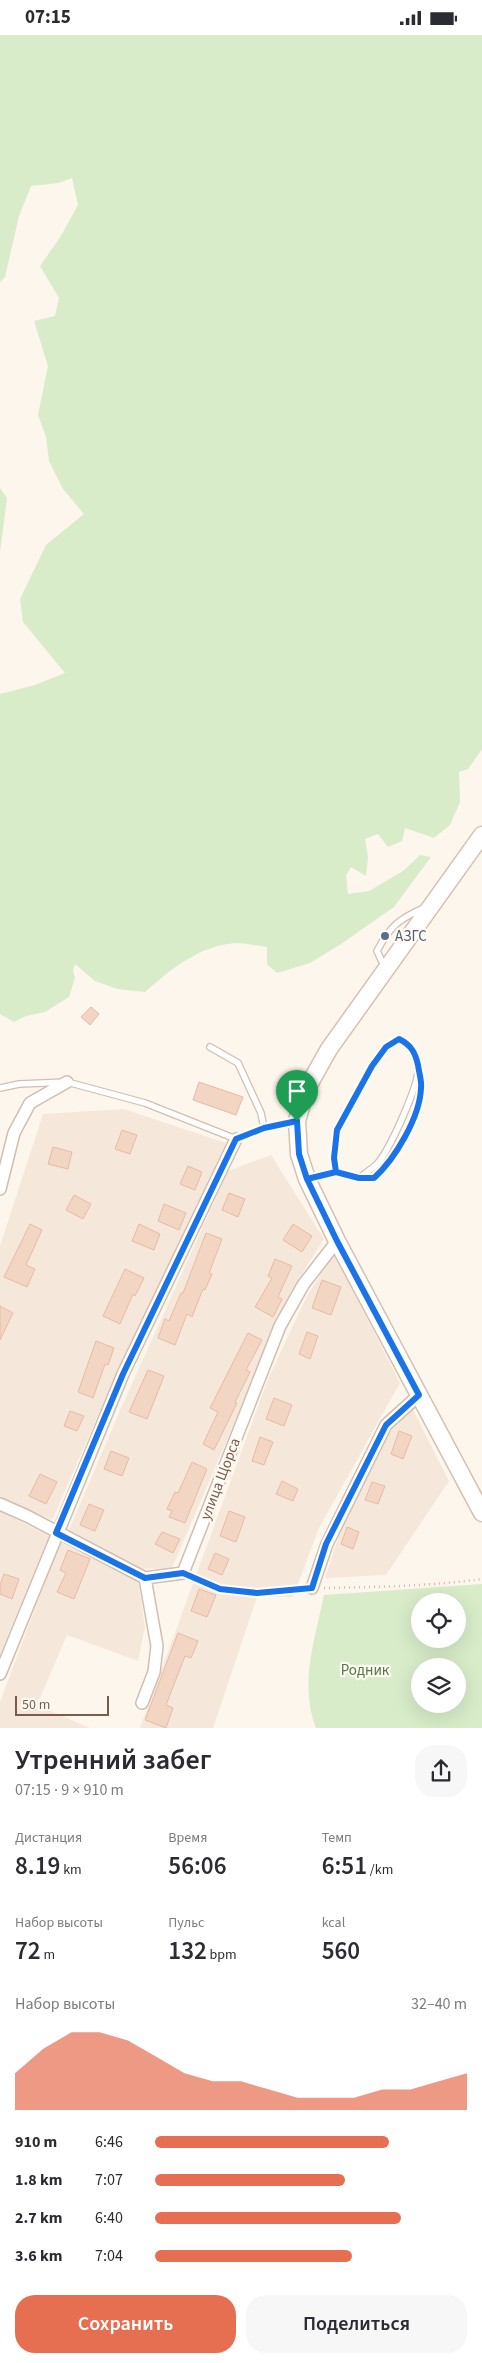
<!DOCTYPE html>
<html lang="ru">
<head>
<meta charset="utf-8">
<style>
  :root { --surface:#fff; --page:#f7f7f7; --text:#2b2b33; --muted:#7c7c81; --accent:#e76f51 }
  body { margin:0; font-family:"Source Sans 3",sans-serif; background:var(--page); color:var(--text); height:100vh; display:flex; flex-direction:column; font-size:19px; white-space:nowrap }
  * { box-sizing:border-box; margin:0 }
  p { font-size:16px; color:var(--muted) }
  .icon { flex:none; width:28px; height:28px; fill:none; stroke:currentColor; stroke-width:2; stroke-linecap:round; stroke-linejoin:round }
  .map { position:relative; height:1693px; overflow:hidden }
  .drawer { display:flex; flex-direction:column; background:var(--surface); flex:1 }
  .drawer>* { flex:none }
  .controls { position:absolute; left:411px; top:1558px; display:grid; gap:10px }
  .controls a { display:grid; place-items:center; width:55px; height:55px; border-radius:50%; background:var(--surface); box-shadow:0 5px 20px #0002; font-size:25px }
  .scale { position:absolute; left:15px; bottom:12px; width:94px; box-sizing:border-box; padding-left:5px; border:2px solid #7a5c4d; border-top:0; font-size:14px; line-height:18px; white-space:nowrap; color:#7a5c4d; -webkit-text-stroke:4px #fffaf3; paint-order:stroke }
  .pin { position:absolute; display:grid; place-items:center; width:42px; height:42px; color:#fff; margin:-51px -21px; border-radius:50% 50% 50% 0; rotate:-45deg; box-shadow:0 0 5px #0007 }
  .pin .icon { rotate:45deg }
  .round { display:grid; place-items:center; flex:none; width:52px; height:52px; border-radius:20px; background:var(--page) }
  .summary { display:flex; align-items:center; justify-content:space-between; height:85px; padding:0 15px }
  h1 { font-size:28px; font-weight:600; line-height:38px }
  .stats { display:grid; grid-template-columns:repeat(3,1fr); gap:8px; height:85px; padding:5px 15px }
  .stats div { display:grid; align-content:center }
  .stats b { font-size:25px; font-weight:600 }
  .stats small { font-size:14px; font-weight:400 }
  .stats p { font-size:14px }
  .chart { height:140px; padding:10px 15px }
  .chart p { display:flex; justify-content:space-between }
  .chart svg { width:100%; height:90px; margin-top:5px; fill:var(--accent); opacity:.7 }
  .cta { display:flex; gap:10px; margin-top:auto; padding:10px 15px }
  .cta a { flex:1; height:58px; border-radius:20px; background:var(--accent); color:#fff; font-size:20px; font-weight:600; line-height:58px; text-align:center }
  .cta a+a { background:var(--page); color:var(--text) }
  ul { padding:0 15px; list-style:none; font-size:16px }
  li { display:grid; grid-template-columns:80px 60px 1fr; align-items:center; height:38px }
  li i { height:12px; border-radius:6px; background:var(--accent) }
  .status { display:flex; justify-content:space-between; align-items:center; height:35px; padding:0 25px; background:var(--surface); direction:ltr }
  .status svg { height:14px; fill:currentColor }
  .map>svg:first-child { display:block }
</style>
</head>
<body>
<div class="status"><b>07:15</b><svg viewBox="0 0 49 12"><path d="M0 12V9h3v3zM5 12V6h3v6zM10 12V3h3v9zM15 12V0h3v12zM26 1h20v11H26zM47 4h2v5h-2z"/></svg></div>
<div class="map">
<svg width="482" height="1693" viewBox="0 0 482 1693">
  <rect width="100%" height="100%" fill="#fdf6ec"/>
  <!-- residential -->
  <g fill="#f5e8da">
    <polygon points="124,1074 226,1108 119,1333 52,1485 0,1462 0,1211 43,1079"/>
    <polygon points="271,1120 324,1204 291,1256 172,1533 140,1534 69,1495 121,1373 228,1136"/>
    <polygon points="334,1218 400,1348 319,1493 293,1562 257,1562 213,1693 140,1693 268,1344 307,1261"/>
    <polygon points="413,1375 449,1446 386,1540 325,1543 346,1479 389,1398"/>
    <polygon points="0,1476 49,1501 0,1619"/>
    <polygon points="60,1507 138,1546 145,1592 138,1626 67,1600 37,1670 90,1693 0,1693 0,1667"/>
  </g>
  <!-- green -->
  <g fill="#d8ecc9" fill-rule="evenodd">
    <path d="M0 0H482V714L468 734 459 737 460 767 450 790 434 803 405 793 402 806 388 812 378 799 365 804 368 822 366 841 351 832 346 840 348 859 369 856 403 836 420 820 431 822 394 872 341 909 310 928 277 938 267 929V912C257 911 246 908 236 908 200 910 170 935 145 957L117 954 95 946 75 929 73 935 75 943 69 962 45 977 26 981 14 987 0 979V659L35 650 65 638 23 587 20 564 46 510 84 479 63 454 49 426 46 402 38 380 48 331 34 286 55 281 59 263 40 231 61 201 78 170 72 143 58 148 31 151 19 181 5 242 0 247Z"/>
    <polygon points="0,453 7,463 0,517"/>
    <path d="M482 1549V1693H316C299 1649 315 1604 324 1560ZM458 1566V1604H420V1566ZM458 1631V1669H420V1631Z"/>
  </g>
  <!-- building -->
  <g fill="#f3d5c3" stroke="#e6bba3">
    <polygon points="91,972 99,979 90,990 81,982"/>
    <polygon points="199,1047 243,1062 236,1080 193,1065"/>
    <polygon points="122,1095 137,1100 130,1119 115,1114"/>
    <polygon points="53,1112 72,1117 68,1134 48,1129"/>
    <polygon points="188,1131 202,1137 195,1155 180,1149"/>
    <polygon points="229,1158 245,1164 238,1182 222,1175"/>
    <polygon points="74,1160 91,1169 83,1184 66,1175"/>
    <polygon points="164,1169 186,1178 179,1195 158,1186"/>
    <polygon points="30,1189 42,1195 26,1230 35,1234 27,1252 4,1242"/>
    <polygon points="139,1189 160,1199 154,1215 132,1206"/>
    <polygon points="293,1189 312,1201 302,1217 283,1205"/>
    <polygon points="206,1198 222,1204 209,1238 212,1239 205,1255 203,1254 192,1282 187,1279 175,1310 158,1303 165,1284 169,1286 181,1258 183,1258"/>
    <polygon points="275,1224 292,1231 278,1262 282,1264 273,1282 255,1272 272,1243 268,1241"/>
    <polygon points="125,1234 144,1243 135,1261 133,1259 120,1289 103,1281"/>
    <polygon points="322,1245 341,1252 331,1280 312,1273"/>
    <polygon points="0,1271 13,1278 0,1305"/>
    <polygon points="307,1297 318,1301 310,1324 299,1319"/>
    <polygon points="248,1298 262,1305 246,1335 250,1337 235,1367 237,1368 214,1415 203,1409 218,1377 210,1373"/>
    <polygon points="96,1306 114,1313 108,1330 105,1329 93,1363 78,1357"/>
    <polygon points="148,1335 164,1341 147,1384 129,1377"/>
    <polygon points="274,1363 292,1370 284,1391 266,1384"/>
    <polygon points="70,1376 84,1381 77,1396 64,1391"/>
    <polygon points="399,1396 412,1401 403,1424 391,1419"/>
    <polygon points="260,1402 273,1407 264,1430 252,1426"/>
    <polygon points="111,1416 129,1423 122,1441 104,1434"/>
    <polygon points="192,1427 207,1434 185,1488 169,1482 172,1476 167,1474 175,1457 178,1458"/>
    <polygon points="40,1439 57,1447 46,1469 29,1461"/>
    <polygon points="282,1446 298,1454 293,1466 276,1459"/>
    <polygon points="372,1447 385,1451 378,1469 365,1465"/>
    <polygon points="89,1469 104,1475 95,1496 80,1490"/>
    <polygon points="229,1476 245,1482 236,1507 220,1501"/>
    <polygon points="347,1492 359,1497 353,1514 341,1509"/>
    <polygon points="162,1497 180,1504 173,1518 155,1509"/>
    <polygon points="68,1515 90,1524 74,1564 57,1557 66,1538 60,1535"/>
    <polygon points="215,1518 229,1524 222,1540 208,1534"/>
    <polygon points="4,1539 19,1544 12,1564 0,1559 0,1550"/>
    <polygon points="199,1554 216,1560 207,1582 191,1576"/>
    <polygon points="178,1598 198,1606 191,1623 185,1621 166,1670 173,1673 166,1693 145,1685"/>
  </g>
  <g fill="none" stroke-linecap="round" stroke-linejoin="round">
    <defs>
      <g id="service">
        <path d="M385 933 377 916C390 891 399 884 424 873"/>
        <polyline points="210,1012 238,1028 261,1078 264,1093"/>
        <polyline points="0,1053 19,1049 67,1047 145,1068 236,1104 264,1093 295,1086"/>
        <path d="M336 1137 334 1123 337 1095 372 1031 386 1012 399 1004C411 1009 421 1024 418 1038 415 1057 390 1115 377 1129 372 1134 365 1138 359 1143"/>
        <path d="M309 1144 336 1137 359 1143H374C400 1120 425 1074 419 1038"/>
      </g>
      <g id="minor">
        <polyline points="0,1154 14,1098 30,1068 67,1047"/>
        <polyline points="0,1469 27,1481 145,1543"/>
        <polyline points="312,1553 327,1509 386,1390 419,1360"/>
        <polyline points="0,1639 123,1339 236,1104"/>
        <polyline points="142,1668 154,1637 157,1611 145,1543 183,1538 280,1291 303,1250 337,1206"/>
      </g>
      <polyline id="secondary" points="482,800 329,1014 306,1055 297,1086 299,1119 307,1144 337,1206 482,1478"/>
    </defs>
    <!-- service casing -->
    <use href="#service" stroke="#d1beb0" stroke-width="8"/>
    <!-- minor casing -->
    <use href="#minor" stroke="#d1beb0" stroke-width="14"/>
    <!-- secondary casing -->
    <use href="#secondary" stroke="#d6c0b0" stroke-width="19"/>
    <!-- path -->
    <g stroke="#d9b8a5" stroke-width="2.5" stroke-dasharray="1 4" stroke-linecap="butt">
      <path d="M191 1543C227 1560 263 1557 301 1554"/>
      <path d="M324 1553C377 1552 430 1551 482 1544"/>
    </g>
    <!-- service -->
    <use href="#service" stroke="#fff" stroke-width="5.5"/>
    <!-- minor -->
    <use href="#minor" stroke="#fff" stroke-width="11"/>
    <!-- secondary -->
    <use href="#secondary" stroke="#fff" stroke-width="16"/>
  </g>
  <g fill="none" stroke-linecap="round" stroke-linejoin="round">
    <defs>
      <path id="route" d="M297 1086 264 1093 236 1104 123 1339 56 1498 145 1543 183 1538 220 1554 257 1558 312 1553 326 1509 386 1390 419 1360 337 1206 307 1144 336 1137 359 1143H374C395 1124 420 1082 421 1053 422 1046 419 1038 418 1030 415 1017 411 1010 399 1004L386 1012 372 1031 337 1095 334 1123 336 1137 307 1144 299 1119 297 1086"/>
    </defs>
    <!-- route casing -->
    <use href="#route" stroke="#fff" stroke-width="10"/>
    <!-- route -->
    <use href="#route" stroke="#1a73e8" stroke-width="6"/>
  </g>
  <!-- markers -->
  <circle fill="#5c6f8a" stroke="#fffaf3" stroke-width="2" cx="385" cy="901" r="5"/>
  <g text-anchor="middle" stroke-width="4.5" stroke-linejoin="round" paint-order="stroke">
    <!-- service labels -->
    <g font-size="15" fill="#4e5e75" stroke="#fffaf3" text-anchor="start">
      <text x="395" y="906">АЗГС</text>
    </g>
    <!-- street labels -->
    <g font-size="15" fill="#7a5c4d" stroke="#fffaf3">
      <text transform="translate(220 1444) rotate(-69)" y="5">улица Щорса</text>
    </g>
    <!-- park labels -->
    <g font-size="15" fill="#537a41" stroke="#fffaf3">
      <text x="365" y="1640">Родник</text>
    </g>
  </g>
</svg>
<div class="controls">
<a><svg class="icon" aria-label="locate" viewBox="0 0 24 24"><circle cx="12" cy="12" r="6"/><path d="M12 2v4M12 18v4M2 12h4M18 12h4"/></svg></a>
<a><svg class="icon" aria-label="layers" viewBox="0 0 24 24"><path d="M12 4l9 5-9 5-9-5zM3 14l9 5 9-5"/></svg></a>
</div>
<div class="scale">50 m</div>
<div class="pin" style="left:297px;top:1086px;background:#1e9e55"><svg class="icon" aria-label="arrive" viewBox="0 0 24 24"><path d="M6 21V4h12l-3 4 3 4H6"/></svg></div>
</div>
<section class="drawer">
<div class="summary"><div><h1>Утренний забег</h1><p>07:15 · 9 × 910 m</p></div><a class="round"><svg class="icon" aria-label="share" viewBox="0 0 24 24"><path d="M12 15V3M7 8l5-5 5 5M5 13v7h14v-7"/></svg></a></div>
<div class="stats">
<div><p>Дистанция</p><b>8.19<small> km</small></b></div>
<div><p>Время</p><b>56:06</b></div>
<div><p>Темп</p><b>6:51<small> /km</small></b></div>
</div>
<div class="stats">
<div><p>Набор высоты</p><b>72<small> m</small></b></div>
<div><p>Пульс</p><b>132<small> bpm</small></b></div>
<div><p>kcal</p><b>560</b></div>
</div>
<div class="chart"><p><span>Набор высоты</span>32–40 m</p>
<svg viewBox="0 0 160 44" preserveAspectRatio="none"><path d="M0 44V26L10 14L20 6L30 6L40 10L50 18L60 26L70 30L80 30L90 34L100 38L110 38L120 38L130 34L140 34L150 30L160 26V44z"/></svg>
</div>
<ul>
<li><b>910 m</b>6:46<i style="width:75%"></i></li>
<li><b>1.8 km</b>7:07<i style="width:61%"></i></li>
<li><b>2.7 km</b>6:40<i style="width:79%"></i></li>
<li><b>3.6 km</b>7:04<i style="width:63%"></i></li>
</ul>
<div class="cta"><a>Сохранить</a><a>Поделиться</a></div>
</section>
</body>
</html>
